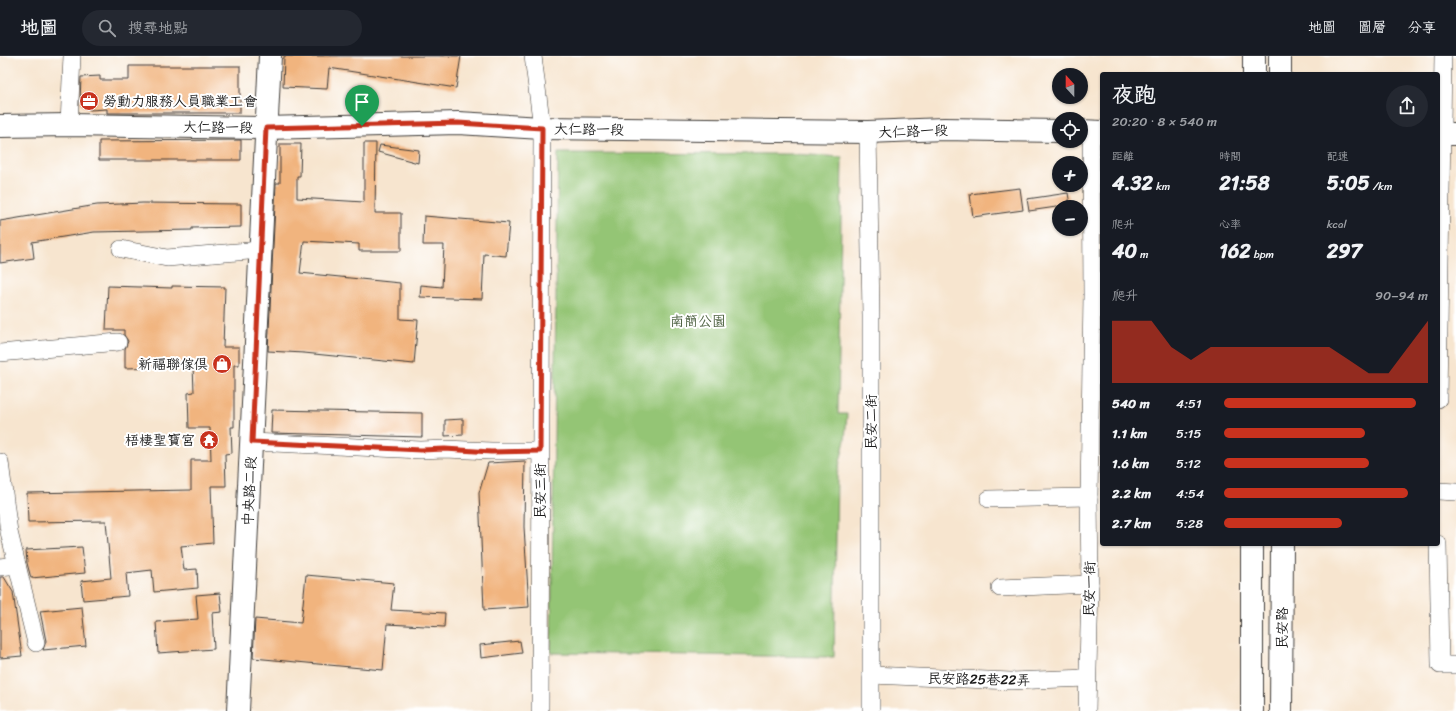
<!DOCTYPE html>
<html lang="zh-TW">
<head>
<meta charset="utf-8">
<style>
  :root { --surface:#171b24; --page:#242831; --text:#f1f3f6; --muted:#9ea1a6; --line:#363941; --accent:#c8321e }
  body { margin:0; font-family:Sriracha,"LXGW WenKai TC",sans-serif; background:var(--page); color:var(--text); height:100vh; display:flex; flex-direction:column; font-size:15px; white-space:nowrap }
  * { box-sizing:border-box; margin:0 }
  p { font-size:13px; color:var(--muted) }
  .icon { flex:none; width:22px; height:22px; fill:none; stroke:currentColor; stroke-width:2; stroke-linecap:round; stroke-linejoin:round }
  .map { position:relative; flex:1; overflow:hidden }
  .drawer { position:absolute; left:1100px; top:16px; width:340px; height:474px; display:flex; flex-direction:column; background:var(--surface); border-radius:4px; box-shadow:0 1px 3px #0004 }
  .drawer>* { flex:none }
  .needle { width:26px; rotate:339deg }
  .tools { position:absolute; left:1052px; top:12px; display:grid; gap:8px }
  .tools a { display:grid; place-items:center; width:36px; height:36px; border-radius:50%; background:var(--surface); box-shadow:0 1px 3px #0004; font-size:20px }
  .pin { position:absolute; display:grid; place-items:center; width:34px; height:34px; color:#fff; margin:-41px -17px; border-radius:50% 50% 50% 0; rotate:-45deg; box-shadow:0 0 4px #0007 }
  .pin .icon { rotate:45deg }
  .round { display:grid; place-items:center; flex:none; width:42px; height:42px; border-radius:21px; background:var(--page) }
  .summary { display:flex; align-items:center; justify-content:space-between; height:68px; padding:0 12px }
  h1 { font-size:22px; font-weight:700; line-height:30px }
  .metrics { display:grid; grid-template-columns:repeat(3,1fr); gap:6px; height:68px; padding:4px 12px }
  .metrics div { display:grid; align-content:center }
  .metrics b { font-size:20px; font-weight:700 }
  .metrics small { font-size:11px; font-weight:400 }
  .metrics p { font-size:11px }
  .chart { height:112px; padding:8px 12px }
  .chart p { display:flex; justify-content:space-between }
  .chart svg { width:100%; height:72px; margin-top:4px; fill:var(--accent); opacity:.7 }
  ul { padding:0 12px; list-style:none; font-size:13px }
  li { display:grid; grid-template-columns:64px 48px 1fr; align-items:center; height:30px }
  li i { height:10px; border-radius:5px; background:var(--accent) }
  header { display:flex; align-items:center; gap:24px; box-sizing:border-box; height:56px; padding:0 20px; background:var(--surface); border-bottom:1px solid var(--line) }
  header strong { font-size:19px }
  nav { display:flex; gap:22px; margin-inline-start:auto; font-size:14px }
  .search { width:280px; height:36px; background:var(--page); display:flex; align-items:center; gap:10px; box-sizing:border-box; padding:0 14px; border-radius:22px; color:var(--muted); font-size:15px }
  .map>svg:first-child { display:block }
</style>
</head>
<body>
<header>
<strong>地圖</strong>
<div class="search"><svg class="icon" aria-label="search" viewBox="0 0 24 24"><circle cx="10" cy="10" r="6"/><path d="M15 15l6 6"/></svg>搜尋地點</div>
<nav><a>地圖</a><a>圖層</a><a>分享</a></nav>
</header>
<div class="map">
<svg width="1456" height="655" viewBox="0 0 1456 655">
  <rect width="100%" height="100%" fill="#fff"/>
  <filter id="ink" filterUnits="userSpaceOnUse"><feTurbulence type="fractalNoise" baseFrequency=".025" numOctaves="2"/><feDisplacementMap in="SourceGraphic" scale="8" xChannelSelector="R" yChannelSelector="G"/><feConvolveMatrix kernelMatrix="1 2 1 2 8 2 1 2 1" color-interpolation-filters="sRGB"/></filter>
  <filter id="wash" filterUnits="userSpaceOnUse"><feTurbulence type="fractalNoise" baseFrequency=".012" numOctaves="4" result="noise"/><feDisplacementMap in="SourceGraphic" scale="16" xChannelSelector="R" yChannelSelector="G"/><feGaussianBlur stdDeviation="0.9" result="paint"/><feColorMatrix in="noise" values="0 0 0 0 0 0 0 0 0 0 0 0 0 0 0 0 0 1.4 0 .05"/><feComposite in="paint" operator="in"/></filter>
  <g filter="url(#wash)">
    <rect width="100%" height="100%" fill="#f7e5cf"/>
    <!-- green -->
    <polygon fill="#94c575" stroke="#587048" points="558,97 793,98 842,101 838,358 847,358 845,384 837,419 834,601 551,597"/>
    <g id="blocks">
      <!-- building -->
      <g fill="#f1b47e">
        <polygon points="284,0 461,0 456,32 329,12 327,33 283,31"/>
        <polygon points="129,10 240,10 240,57 107,57 107,53 90,54 83,50 80,45 81,21 100,20 100,24 129,24"/>
        <polygon points="241,84 241,104 99,104 99,85"/>
        <polygon points="364,87 376,87 375,157 401,157 401,195 359,195 359,188 304,185 300,217 400,227 400,263 418,264 414,308 304,297 268,295 276,127 280,127 280,88 301,88 300,120 297,120 297,142 364,146"/>
        <polygon points="380,89 419,94 418,107 378,96"/>
        <polygon points="1020,132 1023,154 973,161 970,138"/>
        <polygon points="1068,137 1070,149 1029,155 1027,143"/>
        <polygon points="143,147 241,148 241,171 192,172 192,174 94,176 32,186 34,202 0,207 0,165 97,149"/>
        <polygon points="424,160 509,167 506,200 484,198 482,243 420,241 421,229 442,231 444,189 423,189"/>
        <polygon points="108,230 172,232 172,230 225,231 223,291 239,291 239,309 234,309 234,371 231,371 232,397 225,398 226,430 211,430 213,487 181,490 184,514 197,513 198,532 154,536 152,514 126,517 128,540 83,544 81,525 111,522 106,465 28,466 27,437 191,434 191,404 211,404 210,372 189,372 188,337 194,336 193,310 125,312 125,293 128,285 124,279 124,274 106,274"/>
        <polygon points="272,354 422,357 422,381 271,377"/>
        <polygon points="463,363 463,379 445,380 445,364"/>
        <polygon points="525,405 524,471 529,551 484,554 479,437 488,407"/>
        <polygon points="82,491 85,517 31,522 27,507 26,494"/>
        <polygon points="306,519 394,527 391,554 445,557 444,571 387,568 383,614 253,602 255,563 301,567"/>
        <polygon points="0,521 4,521 13,536 22,600 0,602"/>
        <polygon points="220,537 222,556 212,557 214,593 158,597 156,566 198,563 196,539"/>
        <polygon points="82,551 86,590 43,594 46,585 40,555"/>
        <polygon points="520,585 522,597 481,602 480,589"/>
      </g>
    </g>
  </g>
  <g filter="url(#ink)">
    <use href="#blocks" fill-opacity="0" stroke="#3d3a37" stroke-width="1"/>
    <g fill="none" stroke-linecap="round" stroke-linejoin="round">
      <defs>
        <g id="minor">
          <polyline points="533,0 542,72 540,655"/>
          <polyline points="69,69 72,0"/>
          <polyline points="868,76 871,260 871,655"/>
          <polyline points="121,193 167,202 260,194"/>
          <polyline points="0,297 118,286"/>
          <polyline points="1438,343 1443,0"/>
          <polyline points="252,386 421,394 445,393 491,395 540,395"/>
          <polyline points="0,406 9,476 36,587"/>
          <polyline points="1438,435 1456,436"/>
          <polyline points="989,443 1089,441"/>
          <polyline points="1438,488 1440,609 1456,609"/>
          <polyline points="0,511 17,509"/>
          <polyline points="1000,532 1090,528"/>
          <polyline points="871,619 1011,625 1087,622"/>
          <polyline points="1087,655 1090,528 1089,441 1092,238 1091,75"/>
        </g>
        <g id="tertiary">
          <polyline points="1254,18 1254,0"/>
          <polyline points="1280,18 1280,0"/>
          <polyline points="0,70 69,69 266,72 458,67 542,72 868,76 944,73 1059,75"/>
          <polyline points="1081,75 1102,76"/>
          <polyline points="1438,78 1456,78"/>
          <polyline points="1252,488 1252,655"/>
          <polyline points="238,655 270,0"/>
          <polyline points="1281,655 1282,488"/>
        </g>
      </defs>
      <!-- minor casing -->
      <use href="#minor" stroke="#3d3a37" stroke-width="18"/>
      <!-- tertiary casing -->
      <use href="#tertiary" stroke="#3d3a37" stroke-width="24"/>
      <!-- minor -->
      <use href="#minor" stroke="#fff" stroke-width="17"/>
      <!-- tertiary -->
      <use href="#tertiary" stroke="#fff" stroke-width="22"/>
    </g>
  </g>
  <g fill="none" stroke-linecap="round" stroke-linejoin="round" filter="url(#ink)">
    <defs>
      <polygon id="route" points="458,67 542,72 540,395 491,396 445,393 421,394 252,386 266,72"/>
    </defs>
    <!-- route casing -->
    <use href="#route" stroke="#fff" stroke-width="8"/>
    <!-- route -->
    <use href="#route" stroke="#c8321e" stroke-width="5"/>
  </g>
  <!-- icons -->
  <defs>
    <symbol id="office-disc" viewBox="-11 -11 22 22"><circle r="9.5" fill="#c8321e" stroke="#fff"/><path d="M-6-3h4V-5.5h4V-3h4V5H-6ZM-1-4.5V-3h2v-1.5ZM-6 0V1H6V0Z" fill="#fff"/></symbol>
    <symbol id="shop-disc" viewBox="-11 -11 22 22"><circle r="9.5" fill="#c8321e" stroke="#fff"/><path d="M-5-2.5h2.3a2.7 3.5 0 0 1 5.4 0H5L5.5 6h-11ZM-1.5-2.5h3a1.5 2.3 0 0 0-3 0Z" fill="#fff"/></symbol>
    <symbol id="temple-disc" viewBox="-11 -11 22 22"><circle r="9.5" fill="#c8321e" stroke="#fff"/><path d="M0-6L5-2H3V0L6.5 2.5H4V6H1.5V3h-3V6H-4V2.5H-6.5L-3 0V-2H-5Z" fill="#fff"/></symbol>
  </defs>
  <g fill-rule="evenodd">
    <use href="#office-disc" x="78" y="34" width="22" height="22"/>
    <use href="#shop-disc" x="211" y="297" width="22" height="22"/>
    <use href="#temple-disc" x="198" y="373" width="22" height="22"/>
  </g>
  <g text-anchor="middle" stroke-width="4" stroke-linejoin="round" paint-order="stroke">
    <!-- poi labels -->
    <g font-size="14" fill="#1c1c1c" stroke="#fff" text-anchor="end">
      <text x="103" y="50" text-anchor="start">勞動力服務人員職業工會</text>
      <text x="208" y="313">新福聯傢俱</text>
      <text x="195" y="389">梧棲聖寶宮</text>
    </g>
    <!-- street labels -->
    <g font-size="14" fill="#1c1c1c" stroke="#fff">
      <text transform="translate(218 71) rotate(1)" y="5">大仁路一段</text>
      <text transform="translate(589 73) rotate(1)" y="5">大仁路一段</text>
      <text transform="translate(913 75) rotate(-2)" y="5">大仁路一段</text>
      <text transform="translate(871 366) rotate(-90)" y="5">民安二街</text>
      <text transform="translate(249 435) rotate(-87)" y="5">中央路二段</text>
      <text transform="translate(540 435) rotate(-90)" y="5">民安三街</text>
      <text transform="translate(1089 533) rotate(-89)" y="5">民安一街</text>
      <text transform="translate(1282 572) rotate(-90)" y="5">民安路</text>
      <text transform="translate(979 623) rotate(1)" y="5">民安路25巷22弄</text>
    </g>
    <!-- park labels -->
    <g font-size="14" fill="#4c6040" stroke="#fff">
      <text x="698" y="270">南簡公園</text>
    </g>
  </g>
</svg>
<div class="tools">
<a><svg class="needle" viewBox="-14 -14 28 28"><path d="M0-13l5 13h-10z" fill="#e53935"/><path d="M0 13l5-13h-10z" fill="#9ea1a6"/></svg></a>
<a><svg class="icon" aria-label="locate" viewBox="0 0 24 24"><circle cx="12" cy="12" r="6"/><path d="M12 2v4M12 18v4M2 12h4M18 12h4"/></svg></a>
<a>+</a>
<a>−</a>
</div>
<div class="pin" style="left:362px;top:70px;background:#1e9e55"><svg class="icon" aria-label="arrive" viewBox="0 0 24 24"><path d="M6 21V4h12l-3 4 3 4H6"/></svg></div>
<section class="drawer">
<div class="summary"><div><h1>夜跑</h1><p>20:20 · 8 × 540 m</p></div><a class="round"><svg class="icon" aria-label="share" viewBox="0 0 24 24"><path d="M12 15V3M7 8l5-5 5 5M5 13v7h14v-7"/></svg></a></div>
<div class="metrics">
<div><p>距離</p><b>4.32<small> km</small></b></div>
<div><p>時間</p><b>21:58</b></div>
<div><p>配速</p><b>5:05<small> /km</small></b></div>
</div>
<div class="metrics">
<div><p>爬升</p><b>40<small> m</small></b></div>
<div><p>心率</p><b>162<small> bpm</small></b></div>
<div><p>kcal</p><b>297</b></div>
</div>
<div class="chart"><p><span>爬升</span>90–94 m</p>
<svg viewBox="0 0 160 44" preserveAspectRatio="none"><path d="M0 44V6L10 6L20 6L30 22L40 30L50 22L60 22L70 22L80 22L90 22L100 22L110 22L120 30L130 38L140 38L150 22L160 6V44z"/></svg>
</div>
<ul>
<li><b>540 m</b>4:51<i style="width:94%"></i></li>
<li><b>1.1 km</b>5:15<i style="width:69%"></i></li>
<li><b>1.6 km</b>5:12<i style="width:71%"></i></li>
<li><b>2.2 km</b>4:54<i style="width:90%"></i></li>
<li><b>2.7 km</b>5:28<i style="width:58%"></i></li>
</ul>
</section>
</div>
</body>
</html>
